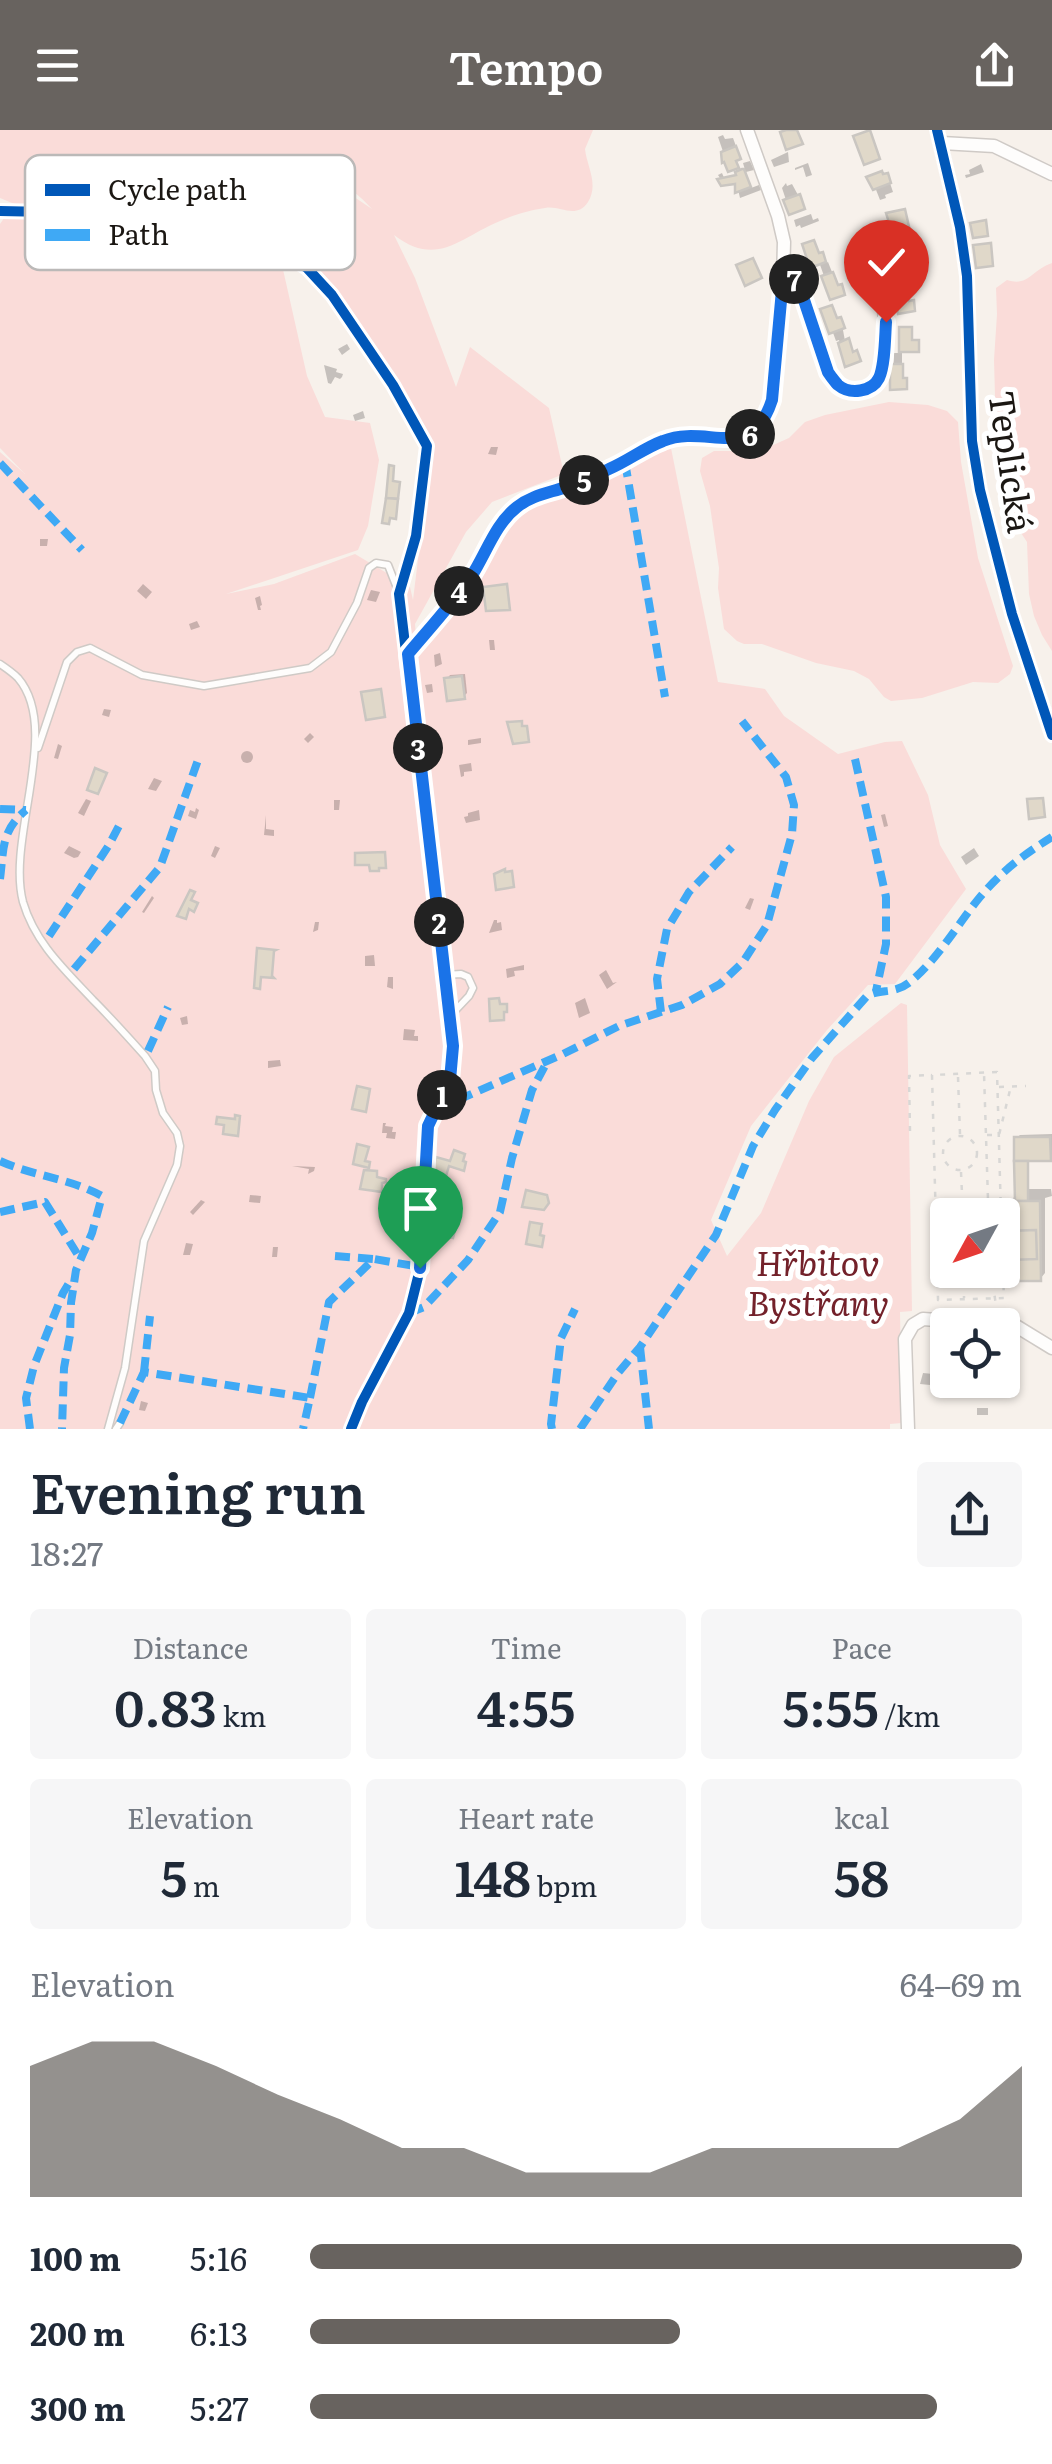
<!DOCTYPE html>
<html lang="en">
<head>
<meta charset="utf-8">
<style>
  :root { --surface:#fff; --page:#f6f6f7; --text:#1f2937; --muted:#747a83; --accent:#68635f }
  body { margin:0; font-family:Literata,serif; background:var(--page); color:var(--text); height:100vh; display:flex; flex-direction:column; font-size:38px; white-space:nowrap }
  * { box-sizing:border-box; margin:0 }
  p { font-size:32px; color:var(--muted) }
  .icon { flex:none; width:55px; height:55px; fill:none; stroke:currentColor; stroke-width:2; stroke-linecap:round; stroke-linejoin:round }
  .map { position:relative; height:1299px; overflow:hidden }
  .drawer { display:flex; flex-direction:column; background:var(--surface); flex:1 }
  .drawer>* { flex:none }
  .needle { width:65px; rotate:230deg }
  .tools { position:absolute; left:930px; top:1068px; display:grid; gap:20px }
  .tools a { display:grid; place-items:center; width:90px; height:90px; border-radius:10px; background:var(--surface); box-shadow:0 2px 8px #0004; font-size:50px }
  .pin { position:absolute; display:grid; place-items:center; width:85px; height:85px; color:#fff; margin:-102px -42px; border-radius:50% 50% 50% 0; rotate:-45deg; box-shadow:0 0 10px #0007 }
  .pin .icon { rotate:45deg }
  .km { position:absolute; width:50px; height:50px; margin:-25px; border-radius:50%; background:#222; color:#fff; font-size:28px; line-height:50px; text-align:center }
  .round { display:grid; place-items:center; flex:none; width:105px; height:105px; border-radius:10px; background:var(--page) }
  .overview { display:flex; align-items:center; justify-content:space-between; height:170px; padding:0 30px }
  h1 { font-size:55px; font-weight:600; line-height:75px }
  .stats { display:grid; grid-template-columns:repeat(3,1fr); gap:15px; height:170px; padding:10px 30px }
  .stats div { display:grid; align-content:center; border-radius:10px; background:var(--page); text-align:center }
  .stats b { font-size:50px; font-weight:600 }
  .stats small { font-size:28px; font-weight:400 }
  .stats p { font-size:28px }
  .chart { height:280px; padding:20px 30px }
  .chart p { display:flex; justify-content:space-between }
  .chart svg { width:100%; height:180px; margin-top:10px; fill:var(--accent); opacity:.7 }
  ul { padding:0 30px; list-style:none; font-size:32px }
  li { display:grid; grid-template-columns:160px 120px 1fr; align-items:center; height:75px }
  li i { height:25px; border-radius:12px; background:var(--accent) }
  header { display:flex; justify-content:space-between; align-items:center; height:130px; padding:0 30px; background:var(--accent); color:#fff; font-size:45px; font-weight:600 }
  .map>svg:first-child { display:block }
</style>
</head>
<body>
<header><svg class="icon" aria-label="menu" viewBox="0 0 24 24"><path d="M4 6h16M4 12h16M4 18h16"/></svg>Tempo<svg class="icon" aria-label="share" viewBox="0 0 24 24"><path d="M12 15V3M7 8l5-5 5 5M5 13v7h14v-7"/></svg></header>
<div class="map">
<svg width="1052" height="1299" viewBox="0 0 1052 1299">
  <rect width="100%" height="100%" fill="#f7f1eb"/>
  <!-- green -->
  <g fill="#fadcd9" fill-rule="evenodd">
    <path d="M0 0H593L585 19C587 37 599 54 588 72 576 90 560 75 545 78 531 80 513 85 500 91 459 108 437 138 394 105L415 148 456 257 470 217 549 278 564 344 492 372 466 402 415 494 417 518C433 504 466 464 479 445 500 412 502 393 537 371L671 318 718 552 765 559 784 586 838 624 885 612 902 611 928 665 940 715 966 759 895 854 868 855 827 900 751 996 711 1090 727 1126 761 1083 809 971 834 927 901 873 907 875 912 1181 900 1182 902 1293 890 1294V1299H0V322L25 344 0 318V94L9 81 24 78 0 68ZM242 30C263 39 283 35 305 37 327 39 358 63 372 79L326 48 292 41 214 48ZM302 130 394 248 432 316 413 470 410 457 355 424 274 454 226 464 358 420 368 396 379 330 370 293 325 287 307 246 282 135Z"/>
    <path d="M1052 133V521L1042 505 1034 486 1029 464 1027 412 1010 386 997 338 994 230 997 184 996 158 1007 150C1029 157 1031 140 1052 133Z"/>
    <polygon points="889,272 928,275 947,281 958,292 961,332 978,428 1013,536 1010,544 998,553 973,552 922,568 891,571 884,567 869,549 854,541 816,533 762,514 744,514 737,511 724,499 718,458 719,438 710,376 700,341 702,328 714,321 760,321 789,308 805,292 825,285"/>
  </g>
  <!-- shadow -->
  <g fill="#0003">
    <polygon points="723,5 725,9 733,8 740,27 735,29 729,39 718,7"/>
    <polygon points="788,22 789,32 774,37 771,30"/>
    <polygon points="750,31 754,40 746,42 751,58 759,55 761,60 740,68 736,51 724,54 718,45 722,43 725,50 739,45 738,42 745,40 743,33"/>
    <polygon points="808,33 812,45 806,47 803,37 795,40 795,38"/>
    <polygon points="981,34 984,42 966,48 965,45 970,44 969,40"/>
    <polygon points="887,44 893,62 885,65 886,68 880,70 871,47"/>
    <polygon points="786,53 787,56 792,54 804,76 790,82 782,58"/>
    <polygon points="811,84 813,90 818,88 819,91 801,98 800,95 796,97 794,90"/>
    <polygon points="815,111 819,124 823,123 826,133 828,132 838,157 825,162 829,160 819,132 805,114"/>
    <polygon points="888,137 892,137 901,143 902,159 899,173 897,156 894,157 893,138"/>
    <polygon points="841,189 845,211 849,210 854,223 847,234 839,210 836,211 832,200 837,190"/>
    <polygon points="347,214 350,219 342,225 338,219"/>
    <polygon points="894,223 902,223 902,249 893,249"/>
    <polygon points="324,235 337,239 336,242 343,244 342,247 340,249 335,247 331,254 328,253"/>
    <polygon points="363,281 365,288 355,291 353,285"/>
    <polygon points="491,317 498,317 496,325 488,324"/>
    <polygon points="40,409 48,409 47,416 40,416"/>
    <polygon points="143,454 152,462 146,469 137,461"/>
    <polygon points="371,460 380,462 376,472 367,470"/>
    <polygon points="260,466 262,475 260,476 261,480 258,480 255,468"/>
    <polygon points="197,491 200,497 191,500 189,494"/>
    <polygon points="489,510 494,510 495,520 490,520"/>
    <polygon points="440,523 442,534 435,537 434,525"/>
    <polygon points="465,544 467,563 464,566 447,549 450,545"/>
    <polygon points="432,554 433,562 427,563 425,555"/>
    <polygon points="104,579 111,580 109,587 102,585"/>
    <polygon points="310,603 314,607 308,613 304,609"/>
    <polygon points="481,608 481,613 468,615 468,610"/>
    <polygon points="58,614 62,616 58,629 54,628"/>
    <circle cx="247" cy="627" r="6"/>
    <polygon points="471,633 472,641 464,642 464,646 461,647 459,635"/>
    <polygon points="154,648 162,651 156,661 148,659"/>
    <polygon points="86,669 91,671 84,686 78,683"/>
    <polygon points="334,670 340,670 339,680 334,680"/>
    <polygon points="196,678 199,680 196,689 188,686 190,680 195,682"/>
    <polygon points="479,680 480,690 466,693 464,687 468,686 468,683"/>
    <polygon points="885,684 888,696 884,697 881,685"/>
    <polygon points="266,685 266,699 274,700 274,706 264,705"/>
    <polygon points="69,716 81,722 78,727 74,728 64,723"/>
    <polygon points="215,716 220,718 215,728 211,726"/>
    <polygon points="974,718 979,726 966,735 961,727"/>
    <polygon points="152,766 154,768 144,783 142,782"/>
    <polygon points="750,768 754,769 750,780 745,778"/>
    <polygon points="494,790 497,790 497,793 501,792 502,800 489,803"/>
    <polygon points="315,792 319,792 318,800 313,802"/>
    <polygon points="374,825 375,836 365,836 365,826"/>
    <polygon points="524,835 524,840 514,841 515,846 507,848 506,839"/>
    <polygon points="606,840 613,853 617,852 607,859 599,845"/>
    <polygon points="388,847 393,847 393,859 387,857"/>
    <polygon points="585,868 590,883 579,888 575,873"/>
    <polygon points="187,886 188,894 182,895 180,888"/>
    <polygon points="404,899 415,900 414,906 418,906 418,911 403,910"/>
    <polygon points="280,930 281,936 268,938 268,931"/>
    <polygon points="383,993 386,993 385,996 393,997 392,1002 396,1002 395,1009 386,1008 387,1003 382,1003"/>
    <polygon points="1052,1004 1052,1026 1050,1029 1029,1029 1029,1059 1051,1059 1052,1066 1045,1068 1045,1143 1040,1149 1010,1072 1015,1066 1016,1008 1020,1005"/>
    <polygon points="292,1036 315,1037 314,1041 308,1044 309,1039"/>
    <polygon points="384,1064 393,1064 392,1066 395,1067 394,1071 392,1073 381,1069"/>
    <polygon points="250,1065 261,1066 260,1073 249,1072"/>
    <polygon points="201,1070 205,1072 193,1085 190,1082"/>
    <polygon points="186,1113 193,1114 190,1125 183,1125"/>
    <polygon points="273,1117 278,1117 277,1127 272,1127"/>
    <polygon points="923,1243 933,1244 930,1255 920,1254"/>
    <polygon points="141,1271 148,1273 145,1281 139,1280"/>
    <polygon points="988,1278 988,1285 977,1285 977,1278"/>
  </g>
  <!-- building -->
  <g fill="#e0d8c9" stroke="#cac6c1" stroke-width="2.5">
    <polygon points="786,0 797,0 803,14 786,20 780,2"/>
    <polygon points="870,0 880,29 864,35 853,6"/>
    <polygon points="736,16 741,29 736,31 739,38 728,42 724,32 722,33 721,22"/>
    <polygon points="742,39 744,39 751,57 735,63 735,54 721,56 717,49 736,45 735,42"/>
    <polygon points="882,41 883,44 888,43 891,53 873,60 866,47"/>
    <polygon points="800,64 805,79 789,85 783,70"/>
    <polygon points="905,79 910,101 886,109 883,97 890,96 886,83"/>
    <polygon points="986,90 988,106 973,108 970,93"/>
    <polygon points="814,110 819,123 823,122 826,132 810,138 802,114"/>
    <polygon points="991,113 993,136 976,138 973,115"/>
    <polygon points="900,120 902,134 910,133 911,145 891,147 888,122"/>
    <polygon points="753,128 762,148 745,156 736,135"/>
    <polygon points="833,142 838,155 842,154 845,165 830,170 821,146"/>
    <polygon points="907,157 909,171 914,170 915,181 898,184 894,159"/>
    <polygon points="832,175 837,188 841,187 845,198 829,204 820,179"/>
    <polygon points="899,197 912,197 912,210 919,210 919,222 899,222"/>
    <polygon points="849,208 853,222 857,220 861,231 845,237 838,213"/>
    <polygon points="890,234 903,234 903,248 907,248 907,259 890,260"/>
    <polygon points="389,335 394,336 393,351 400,352 398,369 386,368"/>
    <polygon points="386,368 398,369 396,389 390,388 389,394 382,393"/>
    <polygon points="507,454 510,480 486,481 483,457"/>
    <polygon points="462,546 465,569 447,571 444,548"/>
    <polygon points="381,559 385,587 366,590 361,562"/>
    <polygon points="522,591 522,596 527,596 529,612 513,614 507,592"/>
    <polygon points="95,638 107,643 98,664 87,660"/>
    <polygon points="1043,668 1045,687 1029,689 1027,669"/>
    <polygon points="385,722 386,738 379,738 379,741 370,741 369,735 355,735 355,723"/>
    <polygon points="505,739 505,742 512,741 514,757 496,760 494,744"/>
    <polygon points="190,760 195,762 191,770 198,773 194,782 189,779 186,789 177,786"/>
    <polygon points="257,818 276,820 274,821 272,846 274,848 261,847 260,859 254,858"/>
    <polygon points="499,868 500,874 507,874 507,882 504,882 504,890 490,891 489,869"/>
    <polygon points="357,956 370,959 366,982 352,979"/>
    <polygon points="235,985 240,986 238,1006 223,1004 224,995 216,994 217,987 235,989"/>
    <polygon points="1014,1007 1050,1007 1051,1031 1014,1031"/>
    <polygon points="357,1014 369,1017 365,1031 370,1032 369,1038 353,1034"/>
    <polygon points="454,1020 465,1024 463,1031 466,1032 464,1041 449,1036 444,1053 434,1053 430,1049 436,1027 450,1031"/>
    <polygon points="1014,1031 1028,1031 1028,1071 1015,1071"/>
    <polygon points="364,1040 377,1041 377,1047 386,1049 386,1052 382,1053 382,1062 360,1059"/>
    <polygon points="526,1060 547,1065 549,1073 544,1080 522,1077"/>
    <polygon points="1007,1071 1040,1071 1041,1151 1008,1151"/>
    <polygon points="441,1084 458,1088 453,1108 436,1104"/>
    <polygon points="530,1092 542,1094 540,1105 544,1106 542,1117 526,1114"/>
    <polygon points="1036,1100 1037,1129 1004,1130 1004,1101"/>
  </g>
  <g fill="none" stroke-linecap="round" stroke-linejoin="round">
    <defs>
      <g id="service">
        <path d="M408 523C429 498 453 473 471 446 486 423 495 393 518 376 533 365 549 362 567 357 581 352 596 345 609 339 628 331 645 318 664 311 709 293 750 335 772 270L783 149"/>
        <path d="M0 534C6 538 13 543 18 548 62 599 6 708 23 772 35 813 65 840 93 870 111 888 128 907 145 926L155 941 156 960 163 983 177 1003 180 1016 177 1035 144 1111 125 1238 108 1299"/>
        <polyline points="38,618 67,532 77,522 90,518 142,545 204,556 310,538 331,522 357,473 369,438 376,433 388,435 399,463"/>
        <polyline points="445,845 461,844 468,847 473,858 469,866 451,885"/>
        <polyline points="116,1299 120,1293"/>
        <polyline points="351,1299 362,1272 409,1183 422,1131 428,996 450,950 453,915 399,464 416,406 427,316 393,255"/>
      </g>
      <g id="minor">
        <path d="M747 0 778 86 784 112 783 149H797L828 242C836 253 844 263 859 261 903 255 880 153 876 125"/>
        <polyline points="937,0 960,97 967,146 972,311 980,360 1012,484 1052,605"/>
        <polyline points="942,13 994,16 1052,44"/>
        <polyline points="908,1299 905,1209 913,1195 923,1189 1016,1196 1052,1218"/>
      </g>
    </defs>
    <!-- service casing -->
    <use href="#service" stroke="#cfcac6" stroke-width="9"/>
    <!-- minor casing -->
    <use href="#minor" stroke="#cfcac6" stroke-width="15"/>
    <!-- path -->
    <g stroke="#d8d7d5" stroke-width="2.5" stroke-dasharray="5 8" stroke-linecap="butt">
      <polyline points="958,947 960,1004"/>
      <polyline points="999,957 1026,956"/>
      <polyline points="910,1001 909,946 931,945"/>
      <polyline points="987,1005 999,1005 1011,956"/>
      <circle cx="960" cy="1023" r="17"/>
      <polyline points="961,1042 963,1085"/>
      <polyline points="938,1072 988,1070 984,943"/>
      <polyline points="988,1072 988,1085"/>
      <polyline points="1001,1085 997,942 932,945 938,1170 1004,1168 1002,1123"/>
      <polyline points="948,1108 945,1117 948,1125"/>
      <polyline points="964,1140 964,1168"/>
      <polyline points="991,1140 997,1183"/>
    </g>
    <!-- service -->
    <use href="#service" stroke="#fefdfc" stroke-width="6"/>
    <!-- minor -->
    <use href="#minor" stroke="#fefdfc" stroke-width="12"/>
    <!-- quiet -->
    <g stroke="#3fa9f5" stroke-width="8" stroke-dasharray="15 8" stroke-linecap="butt">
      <polyline points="625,332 665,567"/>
      <polyline points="0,333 82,420"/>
      <polyline points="855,629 886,767 886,814 876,861"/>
      <polyline points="0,679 26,680"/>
      <path d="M0 749C4 718 1 701 26 680"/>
      <polyline points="49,806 109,715 121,692"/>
      <polyline points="74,839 160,737 198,630"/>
      <polyline points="661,882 657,849 667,799 689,762 732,717"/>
      <polyline points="148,921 168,877"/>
      <polyline points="437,979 563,924 619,896 682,875 720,854 743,832 767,795 792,704 794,675 786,647 742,591"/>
      <path d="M0 1031C33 1046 69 1048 102 1066L92 1103 76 1140 71 1173 70 1205 64 1238 62 1299"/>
      <polyline points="0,1082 45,1072 81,1130"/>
      <polyline points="335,1126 374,1129"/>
      <polyline points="409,1183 424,1177 468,1130 500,1082 512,1028 532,960 548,930"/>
      <polyline points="640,1217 649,1299"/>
      <polyline points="144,1242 150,1186"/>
      <polyline points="310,1268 329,1172 374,1129 420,1137"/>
      <polyline points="120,1293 144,1242 310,1268 303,1299"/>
      <polyline points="30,1299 26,1268 34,1236 63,1163 69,1153"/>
      <polyline points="552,1299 551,1294 561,1208 575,1179"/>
      <path d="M580 1299 618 1243 640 1217 716 1105 753 1016 775 980 812 928 867 866C882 858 894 865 910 852 938 829 957 795 980 767 1002 741 1023 725 1052 707"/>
    </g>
    <defs>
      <g id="cycleway">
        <polyline points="937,0 960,97 967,146 972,311 980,360 1012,484 1052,605"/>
        <polyline points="0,81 48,82 131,78 230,102 279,120 307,138 332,165 393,255 427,316 416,406 399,464 453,915 450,950 428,996 422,1131 409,1183 362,1272 351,1299"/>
      </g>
    </defs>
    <!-- cycleway casing -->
    <use href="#cycleway" stroke="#fff" stroke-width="16"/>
    <!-- cycleway -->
    <use href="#cycleway" stroke="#0057b8" stroke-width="10"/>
  </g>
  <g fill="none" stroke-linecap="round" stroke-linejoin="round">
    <defs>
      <path id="route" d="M420 1138 428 996 450 950 453 916 408 524C429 499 452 474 471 447 486 424 495 394 517 377 532 365 549 363 566 357 581 353 595 346 609 339 628 331 644 318 663 311 708 293 751 335 772 270L783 149H797L828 242C829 244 836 253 838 255 850 265 872 262 879 248 885 235 885 207 886 192"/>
    </defs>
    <!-- route casing -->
    <use href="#route" stroke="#fff" stroke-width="20"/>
    <!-- route -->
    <use href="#route" stroke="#1a73e8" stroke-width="12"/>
  </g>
  <g text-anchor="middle" stroke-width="10" stroke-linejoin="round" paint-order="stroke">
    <!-- street labels -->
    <g font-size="35" fill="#1b1713" stroke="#fff">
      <text transform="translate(1010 332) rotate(82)" y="12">Teplická</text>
    </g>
    <!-- park labels -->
    <g font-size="35" font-style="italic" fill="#73212a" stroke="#fff">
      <text x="818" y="1146">Hřbitov<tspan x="818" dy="40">Bystřany</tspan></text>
    </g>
  </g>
  <!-- legend -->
  <rect x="25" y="25" width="330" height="115" rx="15" fill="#fff" stroke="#bbb9b8" stroke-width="2.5"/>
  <rect x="45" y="54" width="45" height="12" fill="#0057b8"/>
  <rect x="45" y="99" width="45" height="12" fill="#3fa9f5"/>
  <g font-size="28" fill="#1b1713">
    <text x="108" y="70">Cycle path</text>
    <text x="108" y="115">Path</text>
  </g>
</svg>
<div class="tools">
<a><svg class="needle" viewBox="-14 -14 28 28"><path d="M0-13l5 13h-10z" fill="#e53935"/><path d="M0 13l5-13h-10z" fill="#747a83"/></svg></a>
<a><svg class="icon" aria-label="locate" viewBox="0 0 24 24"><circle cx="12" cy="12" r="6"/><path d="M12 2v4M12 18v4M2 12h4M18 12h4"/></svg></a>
</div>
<div class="pin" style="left:420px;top:1138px;background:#1e9e55"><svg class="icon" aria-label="arrive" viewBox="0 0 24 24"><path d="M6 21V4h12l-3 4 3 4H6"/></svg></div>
<div class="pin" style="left:886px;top:192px;background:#d93025"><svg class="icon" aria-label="check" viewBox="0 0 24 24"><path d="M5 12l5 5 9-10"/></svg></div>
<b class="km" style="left:442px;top:965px">1</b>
<b class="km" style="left:439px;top:792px">2</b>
<b class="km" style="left:418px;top:618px">3</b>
<b class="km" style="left:459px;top:461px">4</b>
<b class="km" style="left:584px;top:350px">5</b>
<b class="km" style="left:750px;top:304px">6</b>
<b class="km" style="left:794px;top:149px">7</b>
</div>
<section class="drawer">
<div class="overview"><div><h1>Evening run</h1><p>18:27</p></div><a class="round"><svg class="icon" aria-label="share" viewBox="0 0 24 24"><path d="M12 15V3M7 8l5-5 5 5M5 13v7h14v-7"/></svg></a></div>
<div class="stats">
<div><p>Distance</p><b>0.83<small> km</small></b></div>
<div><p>Time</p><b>4:55</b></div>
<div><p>Pace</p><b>5:55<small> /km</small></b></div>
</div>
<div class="stats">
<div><p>Elevation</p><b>5<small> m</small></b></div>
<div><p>Heart rate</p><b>148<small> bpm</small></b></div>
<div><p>kcal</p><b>58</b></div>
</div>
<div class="chart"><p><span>Elevation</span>64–69 m</p>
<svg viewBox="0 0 160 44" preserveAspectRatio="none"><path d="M0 44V12L10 6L20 6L30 12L40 19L50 25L60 32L70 32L80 38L90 38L100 38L110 32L120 32L130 32L140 32L150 25L160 12V44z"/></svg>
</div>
<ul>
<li><b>100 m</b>5:16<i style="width:100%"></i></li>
<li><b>200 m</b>6:13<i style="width:52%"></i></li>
<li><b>300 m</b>5:27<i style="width:88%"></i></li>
</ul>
</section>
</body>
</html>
